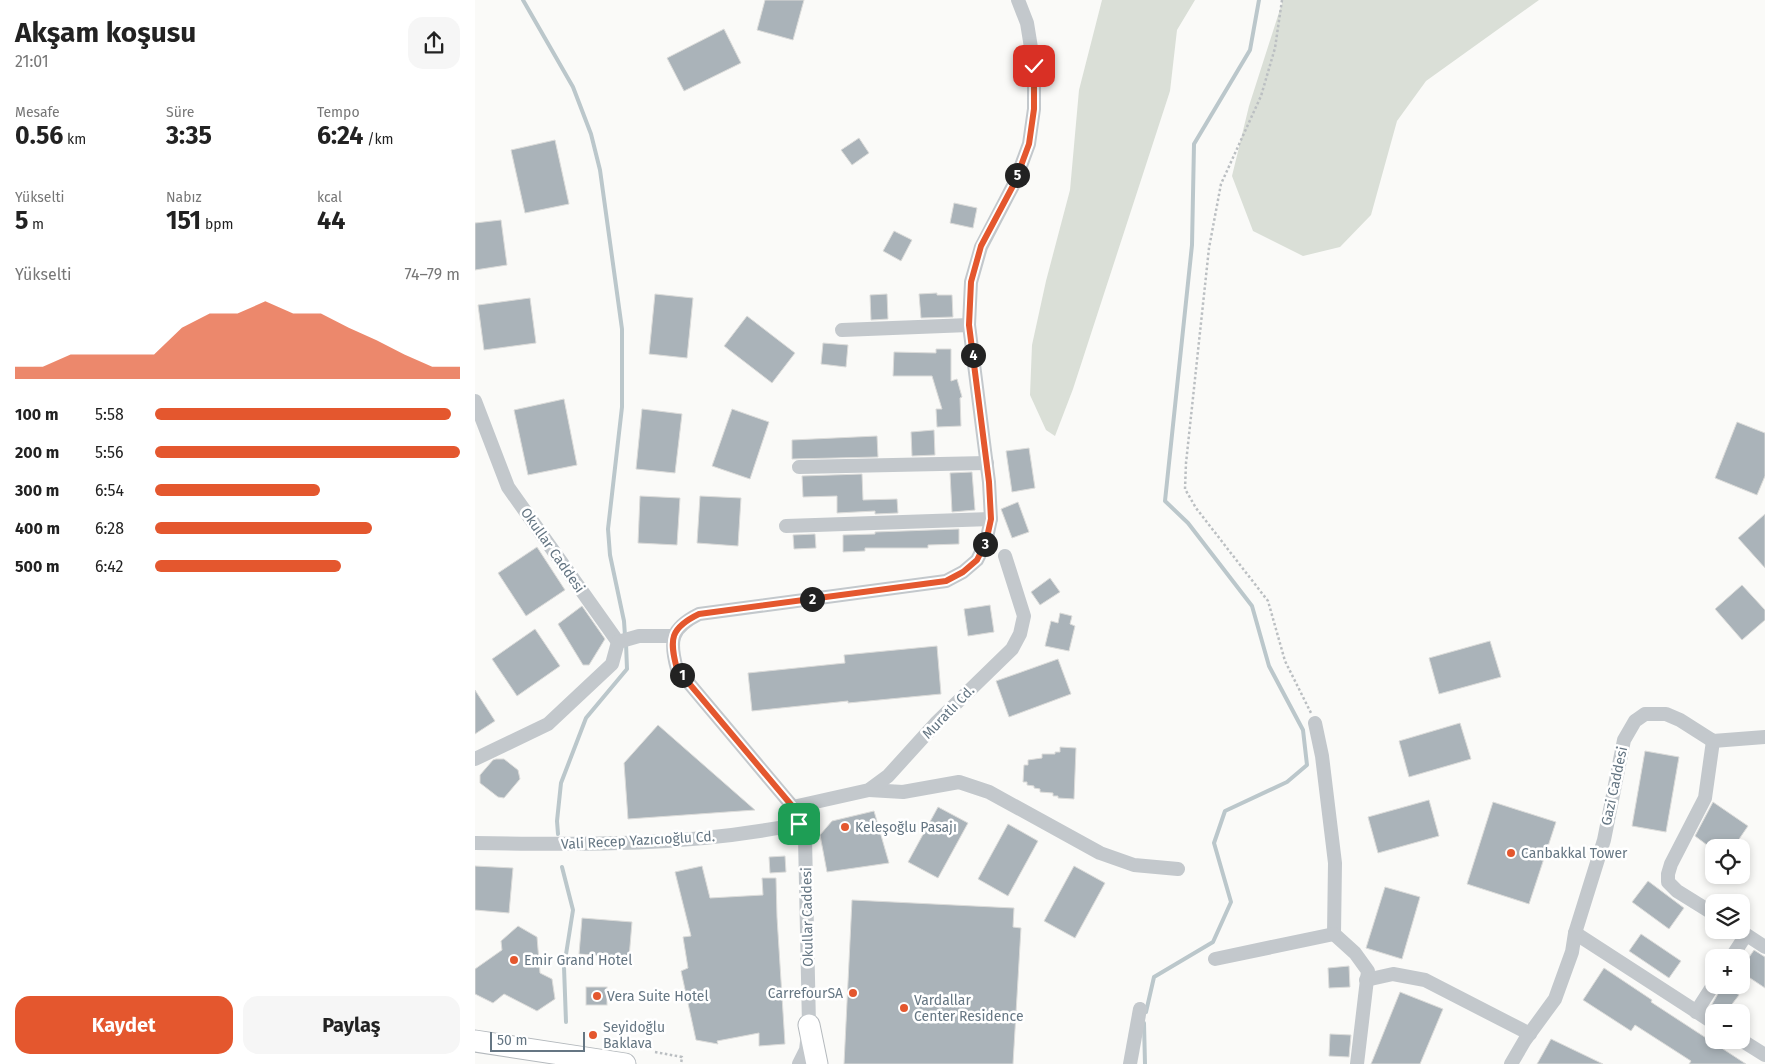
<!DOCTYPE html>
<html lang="tr">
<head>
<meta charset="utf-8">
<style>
  :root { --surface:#fff; --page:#f6f6f6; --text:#222; --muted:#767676; --accent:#e4572e }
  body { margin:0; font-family:"Fira Sans",sans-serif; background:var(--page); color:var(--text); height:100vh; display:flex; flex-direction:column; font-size:19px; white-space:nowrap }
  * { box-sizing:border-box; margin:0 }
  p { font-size:16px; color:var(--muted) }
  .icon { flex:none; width:28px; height:28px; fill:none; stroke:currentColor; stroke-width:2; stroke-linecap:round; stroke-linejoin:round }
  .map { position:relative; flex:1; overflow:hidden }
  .drawer { display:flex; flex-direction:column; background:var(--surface); width:475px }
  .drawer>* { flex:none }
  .tools { position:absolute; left:1230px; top:839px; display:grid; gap:10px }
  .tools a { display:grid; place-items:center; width:45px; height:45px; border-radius:10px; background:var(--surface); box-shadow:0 2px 8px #0003; font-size:25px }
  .scale { position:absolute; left:15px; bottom:12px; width:95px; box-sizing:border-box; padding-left:5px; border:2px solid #657683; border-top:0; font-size:14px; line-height:18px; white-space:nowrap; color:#657683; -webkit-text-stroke:4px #fff; paint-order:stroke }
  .pin { position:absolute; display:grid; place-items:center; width:42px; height:42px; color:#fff; margin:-21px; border-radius:10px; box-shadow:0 2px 8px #0006 }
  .km { position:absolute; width:25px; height:25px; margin:-12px; border-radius:50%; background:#222; color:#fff; font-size:14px; line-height:25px; text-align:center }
  .round { display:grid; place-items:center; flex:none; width:52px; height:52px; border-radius:15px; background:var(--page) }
  .headline { display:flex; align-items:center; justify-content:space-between; height:85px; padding:0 15px }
  h1 { font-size:28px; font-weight:700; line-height:38px }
  .metrics { display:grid; grid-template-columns:repeat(3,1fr); gap:8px; height:85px; padding:5px 15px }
  .metrics div { display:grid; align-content:center }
  .metrics b { font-size:25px; font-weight:700 }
  .metrics small { font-size:14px; font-weight:400 }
  .metrics p { font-size:14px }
  .chart { height:140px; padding:10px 15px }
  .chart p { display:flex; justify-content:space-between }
  .chart svg { width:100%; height:90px; margin-top:5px; fill:var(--accent); opacity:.7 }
  .cta { display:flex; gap:10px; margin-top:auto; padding:10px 15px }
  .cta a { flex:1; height:58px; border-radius:15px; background:var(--accent); color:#fff; font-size:20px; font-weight:700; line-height:58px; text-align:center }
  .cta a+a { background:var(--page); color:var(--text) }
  ul { padding:0 15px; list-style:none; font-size:16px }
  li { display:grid; grid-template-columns:80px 60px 1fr; align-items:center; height:38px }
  li i { height:12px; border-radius:6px; background:var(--accent) }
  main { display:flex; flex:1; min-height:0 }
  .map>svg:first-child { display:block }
</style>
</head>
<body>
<main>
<section class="drawer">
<div class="headline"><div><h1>Akşam koşusu</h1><p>21:01</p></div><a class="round"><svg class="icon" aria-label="share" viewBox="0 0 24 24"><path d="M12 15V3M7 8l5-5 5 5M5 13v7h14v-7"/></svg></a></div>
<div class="metrics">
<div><p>Mesafe</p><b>0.56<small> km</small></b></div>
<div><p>Süre</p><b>3:35</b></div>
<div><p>Tempo</p><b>6:24<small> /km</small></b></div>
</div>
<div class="metrics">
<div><p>Yükselti</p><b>5<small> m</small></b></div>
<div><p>Nabız</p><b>151<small> bpm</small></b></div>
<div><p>kcal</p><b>44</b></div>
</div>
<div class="chart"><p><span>Yükselti</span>74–79 m</p>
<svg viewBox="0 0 160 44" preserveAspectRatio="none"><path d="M0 44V38L10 38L20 32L30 32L40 32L50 32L60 19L70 12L80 12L90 6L100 12L110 12L120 19L130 25L140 32L150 38L160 38V44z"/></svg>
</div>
<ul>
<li><b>100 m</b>5:58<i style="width:97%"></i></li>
<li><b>200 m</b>5:56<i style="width:100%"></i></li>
<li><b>300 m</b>6:54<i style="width:54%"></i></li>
<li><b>400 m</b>6:28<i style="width:71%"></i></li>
<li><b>500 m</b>6:42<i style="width:61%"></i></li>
</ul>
<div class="cta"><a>Kaydet</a><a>Paylaş</a></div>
</section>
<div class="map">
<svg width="1290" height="1064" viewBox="0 0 1290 1064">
  <rect width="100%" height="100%" fill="#fafaf8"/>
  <!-- green -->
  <g fill="#dadfd7">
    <polygon points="627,0 720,0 702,30 695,91 598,389 580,436 571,430 555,395 557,345 571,281 595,190 604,90"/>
    <polygon points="808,0 1064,0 951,81 922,121 896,215 865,247 828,256 778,231 757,176 774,106"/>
  </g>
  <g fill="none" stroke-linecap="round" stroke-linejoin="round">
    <!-- stream -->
    <g stroke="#bbc7cb" stroke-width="4">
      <polyline points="48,0 98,87 116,134 125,170 147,329 147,407 133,529 135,555 149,621 150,636"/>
      <polyline points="83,834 82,821 86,783 111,718 152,669 151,643"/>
      <polyline points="87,867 98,910 89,967 91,1022"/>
      <polyline points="671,1012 679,977 738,942 756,902 739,843 750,811 812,782 832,765 828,730 794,666 777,606 713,523 690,501 717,245 719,144 775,50 784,0"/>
      <polyline points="669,1023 670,1064"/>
    </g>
  </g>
  <!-- building -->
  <g fill="#aab3b9" stroke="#dcdcda">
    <polygon points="290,0 329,0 318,40 282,30"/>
    <polygon points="249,29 266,63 209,91 192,58"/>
    <polygon points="384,138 394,153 377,165 366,150"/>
    <polygon points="80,140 94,204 50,213 36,150"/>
    <polygon points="479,203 502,208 498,228 475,223"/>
    <polygon points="26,220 32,265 0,270 0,223"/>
    <polygon points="419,231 437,240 426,261 408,251"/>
    <polygon points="462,293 462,295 477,295 478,317 446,318 444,294"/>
    <polygon points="180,294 218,298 212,358 174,354"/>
    <polygon points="412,294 413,319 396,320 395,295"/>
    <polygon points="55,298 61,343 9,350 3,305"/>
    <polygon points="272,316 320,353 297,383 249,346"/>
    <polygon points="348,343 373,345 371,367 346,364"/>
    <polygon points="461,349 476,349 476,381 482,379 487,397 485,398 486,426 462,427 461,409 467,409 457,376 418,376 419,352 461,353"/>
    <polygon points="89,399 102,465 53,475 39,410"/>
    <polygon points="167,409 207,414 200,473 161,469"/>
    <polygon points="257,409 294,422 275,479 237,466"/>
    <polygon points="1262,422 1290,433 1290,476 1282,495 1240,478"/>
    <polygon points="459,430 460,455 437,456 436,432"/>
    <polygon points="402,436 403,457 317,459 317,440"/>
    <polygon points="554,448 560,488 537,492 531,451"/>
    <polygon points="497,472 500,510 477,512 475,473"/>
    <polygon points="387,474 388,500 422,499 423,513 400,514 400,511 362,513 362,496 328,497 327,476"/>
    <polygon points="165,496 205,498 202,545 163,543"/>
    <polygon points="225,496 266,498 263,546 222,543"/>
    <polygon points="543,502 554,532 537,538 526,509"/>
    <polygon points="1290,514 1290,568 1263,538"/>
    <polygon points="484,529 484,544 453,545 453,548 390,548 390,551 368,552 368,535 400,534 400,532"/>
    <polygon points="340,534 341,548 319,549 318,535"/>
    <polygon points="62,547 90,590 51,616 23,573"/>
    <polygon points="575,578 585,592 565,605 556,592"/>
    <polygon points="1267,585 1290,610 1290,620 1267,640 1240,609"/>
    <polygon points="515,605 519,632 493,636 489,609"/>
    <polygon points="107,606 130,639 114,665 108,665 83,624"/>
    <polygon points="585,613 597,616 595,624 600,626 594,651 570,646 576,621 583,623"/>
    <polygon points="60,629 85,666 42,696 17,659"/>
    <polygon points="1015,641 1026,677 964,694 954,658"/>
    <polygon points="462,646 466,694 373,703 373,701 277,711 273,673 370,663 369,655"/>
    <polygon points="583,659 596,694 534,717 521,681"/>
    <polygon points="0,690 20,721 0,734"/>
    <polygon points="985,723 996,759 934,777 924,741"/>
    <polygon points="183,725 280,810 153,819 149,763"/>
    <polygon points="585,747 601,748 599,799 583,798 583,796 578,796 578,793 565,792 565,789 559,788 559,786 552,785 552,782 548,782 549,765 553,765 553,760 567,758 567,754 580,754 580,752 585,752"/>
    <polygon points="1170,751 1204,757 1191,832 1157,826"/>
    <polygon points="21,759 29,759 43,770 45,779 29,798 23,797 5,783 5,775 18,760"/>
    <polygon points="954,800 964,836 903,853 893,817"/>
    <polygon points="1018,802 1081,822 1054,904 992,884"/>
    <polygon points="1238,802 1273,826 1258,848 1236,848 1220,836"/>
    <polygon points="463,807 493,823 463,878 433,862"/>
    <polygon points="399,811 414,863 352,872 345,835 357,821"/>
    <polygon points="533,824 563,841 533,896 503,879"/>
    <polygon points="310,856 311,872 295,873 294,857"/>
    <polygon points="0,866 38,868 34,913 0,910"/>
    <polygon points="227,866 235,898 288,895 287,878 301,878 302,917 310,1044 284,1046 284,1033 242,1041 243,1044 221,1040 206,971 213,968 208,937 216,936 200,872"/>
    <polygon points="599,866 630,883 600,938 569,921"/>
    <polygon points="1173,881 1209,908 1194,929 1157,902"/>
    <polygon points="910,887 945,897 927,959 891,948"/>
    <polygon points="377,900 539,908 538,927 546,928 538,1064 369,1064"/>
    <polygon points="107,918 157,922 154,958 104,954"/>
    <polygon points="43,926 62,937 65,973 77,979 80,999 62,1011 29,994 18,1003 0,994 0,969 27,950 26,941"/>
    <polygon points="1166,934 1206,961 1194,978 1154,951"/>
    <polygon points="1279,950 1290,957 1290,988 1266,972 1266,969"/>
    <polygon points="874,966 875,987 854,988 853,968"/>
    <polygon points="1129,968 1177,1000 1176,1002 1271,1064 1214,1064 1216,1061 1160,1025 1156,1031 1108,1000"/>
    <polygon points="1248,985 1250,985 1264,995 1251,1012 1245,1012 1236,1006"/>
    <rect x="111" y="987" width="21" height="18"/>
    <polygon points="925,992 968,1009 945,1064 896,1064"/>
    <polygon points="855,1034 876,1035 874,1057 854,1056"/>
    <polygon points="1076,1039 1128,1064 1062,1064"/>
  </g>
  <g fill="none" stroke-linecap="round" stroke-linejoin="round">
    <defs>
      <g id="highway">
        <polyline points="334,1025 342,1064"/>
        <polyline points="0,1041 150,1064"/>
      </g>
    </defs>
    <!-- highway casing -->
    <use href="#highway" stroke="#b4b9bd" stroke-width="23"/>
    <!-- path -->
    <g stroke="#bbbfc2" stroke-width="2.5" stroke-dasharray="2.5 2.5" stroke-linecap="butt">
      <polyline points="807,0 800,48 786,96 746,184 734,248 711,463 710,489 721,508 793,601 810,661 836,713"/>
      <polyline points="180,1052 207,1057 206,1064"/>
    </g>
    <!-- minor -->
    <g stroke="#c3c8cc" stroke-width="14">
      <polyline points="367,330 494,325"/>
      <polyline points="0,401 33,487 143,642"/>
      <polyline points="324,467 512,463"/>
      <polyline points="311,526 516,519"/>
      <polyline points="143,642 164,636 199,636"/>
      <polyline points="840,723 847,756 860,863 859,934 880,953 893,971 882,1064"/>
      <polyline points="1238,741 1230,798 1196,864 1193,874 1193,882 1202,891 1239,914"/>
      <polyline points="0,759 73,724 137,664 143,642"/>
      <polyline points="394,790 428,792 484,782 514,792 625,853 659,865 703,869"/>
      <polyline points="318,807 394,790 413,776 462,722 537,649 545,634 549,616 530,556"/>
      <path d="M0 843C109 845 217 846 324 824"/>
      <polyline points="1264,930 1290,947"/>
      <polyline points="1100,933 1239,1023"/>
      <polyline points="1256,958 1271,935"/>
      <polyline points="740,959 859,934"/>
      <polyline points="891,980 918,974 950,980 1055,1034"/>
      <polyline points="1221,1012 1239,984"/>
      <polyline points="1266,1040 1290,1055"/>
      <path d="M324 1064 331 1050 334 1025 330 838 318 807 202 669C194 640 196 628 224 614L471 581 488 572 502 560 511 542 516 519 514 482 494 325 496 282 506 247 540 182 554 144 559 109V66L552 23 543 0"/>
      <polyline points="655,1064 665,1009"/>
      <polyline points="1036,1064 1050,1040 1080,999 1097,952 1100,933 1129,840 1149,740 1160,721 1170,714 1191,714 1205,720 1238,741 1290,737"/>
    </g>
    <!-- highway -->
    <use href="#highway" stroke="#fff" stroke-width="21"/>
  </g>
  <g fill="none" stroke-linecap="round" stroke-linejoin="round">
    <defs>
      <path id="route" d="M324 824 318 807 202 669C194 639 195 628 224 614L471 581 488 572 502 560 511 542 516 519 514 482 494 325 496 282 506 246 540 182 554 144 559 109V66"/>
    </defs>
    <!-- route casing -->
    <use href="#route" stroke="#fff" stroke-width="10"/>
    <!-- route -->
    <use href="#route" stroke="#e4572e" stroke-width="6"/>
  </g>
  <!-- markers -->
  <g fill="#e4572e" stroke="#fff" stroke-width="2">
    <circle cx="370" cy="827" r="5"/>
    <circle cx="1036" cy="853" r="5"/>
    <circle cx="39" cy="960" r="5"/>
    <circle cx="378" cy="993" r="5"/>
    <circle cx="122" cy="996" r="5"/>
    <circle cx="429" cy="1008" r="5"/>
    <circle cx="118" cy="1035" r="5"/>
  </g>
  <g text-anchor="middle" stroke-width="5" stroke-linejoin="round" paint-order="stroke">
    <!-- street labels -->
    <g font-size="14" fill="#657683" stroke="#fff">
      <text transform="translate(78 550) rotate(55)" y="5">Okullar Caddesi</text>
      <text transform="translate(473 712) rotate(-46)" y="5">Muratlı Cd.</text>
      <text transform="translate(1139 786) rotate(-78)" y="5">Gazi Caddesi</text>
      <text transform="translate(163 840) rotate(-3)" y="5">Vali Recep Yazıcıoğlu Cd.</text>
      <text transform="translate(332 917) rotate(-91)" y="5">Okullar Caddesi</text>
    </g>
    <!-- poi labels -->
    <g font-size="14" fill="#657683" stroke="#fff" text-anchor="start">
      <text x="380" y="832">Keleşoğlu Pasajı</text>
      <text x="1046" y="858">Canbakkal Tower</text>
      <text x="49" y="965">Emir Grand Hotel</text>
      <text x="368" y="998" text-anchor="end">CarrefourSA</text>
      <text x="132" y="1001">Vera Suite Hotel</text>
      <text x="439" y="1005">Vardallar<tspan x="439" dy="16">Center Residence</tspan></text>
      <text x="128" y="1032">Seyidoğlu<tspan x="128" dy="16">Baklava</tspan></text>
    </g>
  </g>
</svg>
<div class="tools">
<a><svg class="icon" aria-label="locate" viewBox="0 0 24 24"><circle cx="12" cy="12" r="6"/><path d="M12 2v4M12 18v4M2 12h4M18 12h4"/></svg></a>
<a><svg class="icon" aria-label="layers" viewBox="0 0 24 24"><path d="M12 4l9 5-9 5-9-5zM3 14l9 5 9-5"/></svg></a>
<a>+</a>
<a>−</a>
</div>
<div class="scale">50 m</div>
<div class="pin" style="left:324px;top:824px;background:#1e9e55"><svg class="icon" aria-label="arrive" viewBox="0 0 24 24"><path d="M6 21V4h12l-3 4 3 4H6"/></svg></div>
<div class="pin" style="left:559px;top:66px;background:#d93025"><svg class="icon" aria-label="check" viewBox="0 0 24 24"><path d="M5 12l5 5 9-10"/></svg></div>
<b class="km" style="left:207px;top:675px">1</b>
<b class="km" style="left:337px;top:599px">2</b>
<b class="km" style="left:510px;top:544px">3</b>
<b class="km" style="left:498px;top:355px">4</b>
<b class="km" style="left:542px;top:175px">5</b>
</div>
</main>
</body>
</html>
